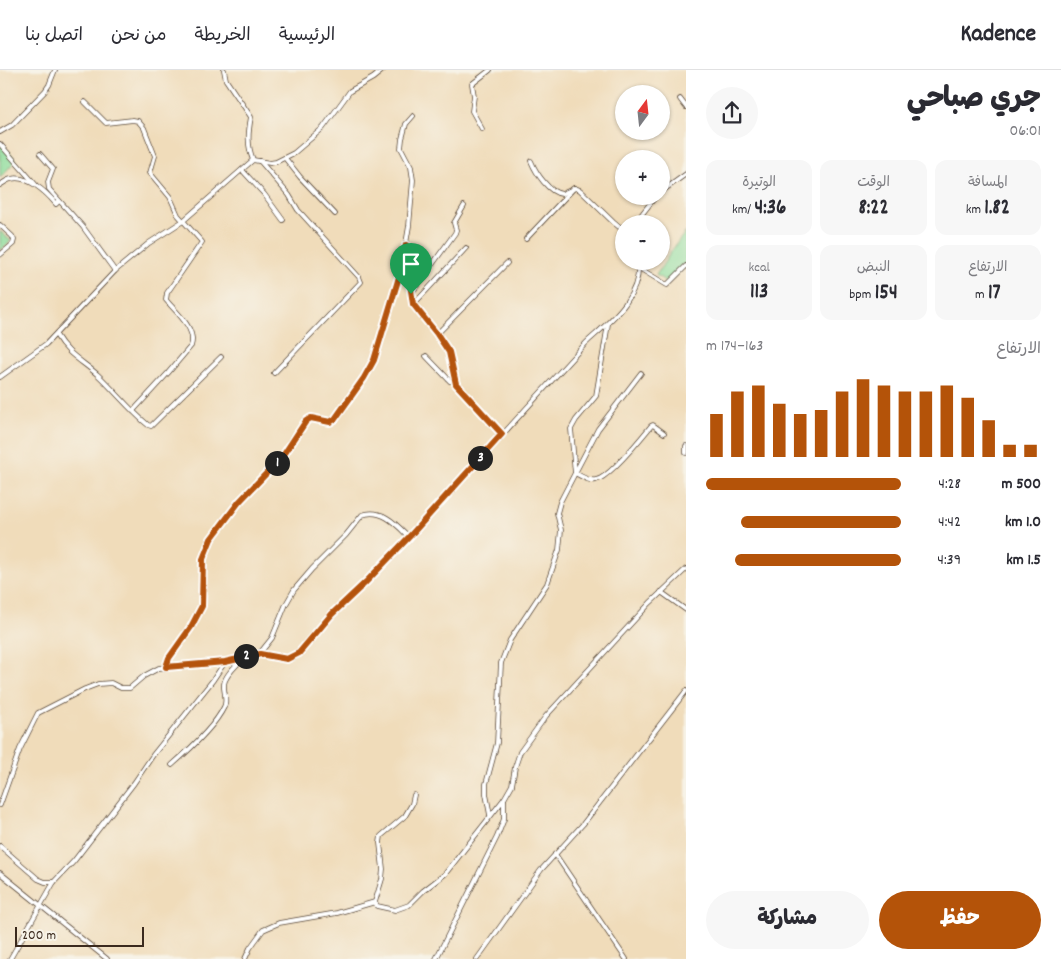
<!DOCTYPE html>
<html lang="ar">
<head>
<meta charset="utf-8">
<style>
  :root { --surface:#fff; --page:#f7f7f7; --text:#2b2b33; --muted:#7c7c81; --line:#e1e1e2; --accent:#b45309 }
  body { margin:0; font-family:Dekko,"Playpen Sans Arabic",sans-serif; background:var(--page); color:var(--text); direction:rtl; height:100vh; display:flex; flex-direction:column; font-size:19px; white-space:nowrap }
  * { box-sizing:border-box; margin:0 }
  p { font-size:16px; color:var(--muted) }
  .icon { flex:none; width:28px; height:28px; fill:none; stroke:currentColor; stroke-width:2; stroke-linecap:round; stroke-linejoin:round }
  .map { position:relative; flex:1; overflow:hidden; direction:ltr }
  .details { display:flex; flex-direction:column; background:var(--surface); width:375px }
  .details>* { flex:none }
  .needle { width:32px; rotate:15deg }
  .controls { position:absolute; left:615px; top:15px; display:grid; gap:10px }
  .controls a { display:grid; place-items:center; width:55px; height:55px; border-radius:50%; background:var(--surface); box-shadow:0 1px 4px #0004; font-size:25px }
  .scale { position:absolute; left:15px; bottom:12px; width:129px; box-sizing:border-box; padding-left:5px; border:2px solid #3b2a1e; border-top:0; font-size:14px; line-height:18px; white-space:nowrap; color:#3b2a1e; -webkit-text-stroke:4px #f7f3e8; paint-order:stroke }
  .pin { position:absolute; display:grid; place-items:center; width:42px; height:42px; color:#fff; margin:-51px -21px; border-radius:50% 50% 50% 0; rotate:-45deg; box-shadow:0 0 5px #0007 }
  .pin .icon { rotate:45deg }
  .km { position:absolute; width:25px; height:25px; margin:-12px; border-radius:50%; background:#222; color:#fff; font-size:14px; line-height:25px; text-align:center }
  .round { display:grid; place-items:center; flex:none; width:52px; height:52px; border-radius:26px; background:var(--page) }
  .head { display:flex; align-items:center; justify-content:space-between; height:85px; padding:0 20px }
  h1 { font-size:28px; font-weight:800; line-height:38px }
  .figures { display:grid; grid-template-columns:repeat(3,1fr); gap:8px; height:85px; padding:5px 20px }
  .figures div { display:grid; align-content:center; border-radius:12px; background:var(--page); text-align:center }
  .figures b { font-size:21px; font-weight:800 }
  .figures small { font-size:14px; font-weight:400 }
  .figures p { font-size:14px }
  .chart { height:140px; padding:10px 20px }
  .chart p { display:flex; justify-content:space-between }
  .chart svg { width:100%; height:90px; margin-top:5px; stroke:var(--accent); stroke-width:6 }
  .cta { display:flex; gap:10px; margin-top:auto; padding:10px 20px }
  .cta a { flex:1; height:58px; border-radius:30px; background:var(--accent); color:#fff; font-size:20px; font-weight:800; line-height:58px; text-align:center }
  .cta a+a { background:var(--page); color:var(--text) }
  ul { padding:0 20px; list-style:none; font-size:16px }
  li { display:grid; grid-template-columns:80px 60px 1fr; align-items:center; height:38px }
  li i { height:12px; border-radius:6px; background:var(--accent) }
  header { display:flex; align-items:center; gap:30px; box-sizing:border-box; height:70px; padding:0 25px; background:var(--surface); border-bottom:1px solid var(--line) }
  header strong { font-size:24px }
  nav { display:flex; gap:28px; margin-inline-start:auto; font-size:18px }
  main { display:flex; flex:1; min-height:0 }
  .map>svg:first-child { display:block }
</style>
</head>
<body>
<header>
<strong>Kadence</strong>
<nav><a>الرئيسية</a><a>الخريطة</a><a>من نحن</a><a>اتصل بنا</a></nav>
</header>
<main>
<section class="details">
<div class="head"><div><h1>جري صباحي</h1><p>06:01</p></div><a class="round"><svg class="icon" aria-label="share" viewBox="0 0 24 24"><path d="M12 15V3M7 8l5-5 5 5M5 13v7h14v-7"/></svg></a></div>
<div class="figures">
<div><p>المسافة</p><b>1.82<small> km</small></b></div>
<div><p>الوقت</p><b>8:22</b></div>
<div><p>الوتيرة</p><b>4:36<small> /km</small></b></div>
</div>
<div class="figures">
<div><p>الارتفاع</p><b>17<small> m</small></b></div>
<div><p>النبض</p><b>154<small> bpm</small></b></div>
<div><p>kcal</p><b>113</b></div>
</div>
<div class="chart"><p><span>الارتفاع</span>163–174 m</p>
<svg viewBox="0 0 160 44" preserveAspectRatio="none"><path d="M5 44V23M15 44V12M25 44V9M35 44V18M45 44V23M55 44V21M65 44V12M75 44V6M85 44V9M95 44V12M105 44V12M115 44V9M125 44V15M135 44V26M145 44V38M155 44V38"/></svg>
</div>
<ul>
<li><b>500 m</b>4:28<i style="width:100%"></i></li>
<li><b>1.0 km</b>4:42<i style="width:82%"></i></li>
<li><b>1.5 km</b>4:39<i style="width:85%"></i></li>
</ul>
<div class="cta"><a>حفظ</a><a>مشاركة</a></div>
</section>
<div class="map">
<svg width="686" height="889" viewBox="0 0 686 889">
  <rect width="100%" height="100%" fill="#f7f3e8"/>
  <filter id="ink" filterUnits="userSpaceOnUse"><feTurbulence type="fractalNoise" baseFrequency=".02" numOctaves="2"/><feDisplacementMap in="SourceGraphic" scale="10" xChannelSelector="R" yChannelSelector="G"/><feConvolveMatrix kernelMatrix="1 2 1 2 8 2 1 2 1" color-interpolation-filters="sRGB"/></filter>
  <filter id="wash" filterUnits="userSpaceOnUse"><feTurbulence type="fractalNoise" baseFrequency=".0096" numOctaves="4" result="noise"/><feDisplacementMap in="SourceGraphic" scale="20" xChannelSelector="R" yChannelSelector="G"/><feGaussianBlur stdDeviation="1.12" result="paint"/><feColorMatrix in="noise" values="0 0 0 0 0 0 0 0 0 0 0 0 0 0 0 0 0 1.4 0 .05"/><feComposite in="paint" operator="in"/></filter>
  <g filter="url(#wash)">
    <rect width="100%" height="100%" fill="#f0dcba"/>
    <!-- green -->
    <g fill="#8edd9c" stroke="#64845d">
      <polygon points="0,73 16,90 0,108"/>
      <polygon points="0,161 11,171 0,181"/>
      <path d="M686 162V193L668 213 656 205C666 191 674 175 686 162Z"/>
    </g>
  </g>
  <g filter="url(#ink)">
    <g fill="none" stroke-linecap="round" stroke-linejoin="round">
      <defs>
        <g id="minor">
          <path d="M224 0 226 10 251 47C248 63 247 75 253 90"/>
          <polyline points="680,29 686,37"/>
          <path d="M85 32 106 53 133 50 138 51 144 58 155 86 150 103 170 127 178 145 202 172 167 223 166 230C176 242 197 259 191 276L168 303 133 341"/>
          <polyline points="482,59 472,41 474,26 472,14 490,0"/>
          <polyline points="0,62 12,55 45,21 49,15 55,0"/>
          <polyline points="0,74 35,114"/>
          <polyline points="40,84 53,99 48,112 49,119 83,157 115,201"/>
          <polyline points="285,88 300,107 335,144"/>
          <polyline points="260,91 289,125 298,140 359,207 361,212 274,303"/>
          <path d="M531 91C536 103 549 123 562 124L575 118 580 120 613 152 619 157H624"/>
          <polyline points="242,100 264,124 283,150"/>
          <path d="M0 115C3 113 7 110 11 109 27 104 47 123 56 134L59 131"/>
          <polyline points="661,122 686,104"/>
          <polyline points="639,154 642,144 656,126"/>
          <polyline points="0,155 12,166 14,170 13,174 0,185"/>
          <polyline points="526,169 574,118"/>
          <polyline points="407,177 413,235 434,260 449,282 456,314 502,364"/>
          <polyline points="639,198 667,215 686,196"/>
          <polyline points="411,224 455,163 456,160 454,153 464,136"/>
          <polyline points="413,235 466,178"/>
          <polyline points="437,264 507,193"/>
          <path d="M56 265C67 284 82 291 98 305 115 321 130 340 148 355L151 356 221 287"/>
          <polyline points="426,286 450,311 454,310"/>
          <path d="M641 303 598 359 575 403C581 406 589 412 596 410 609 408 642 367 651 356L653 355 664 363"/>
          <polyline points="0,307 46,274 115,201 149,173 183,151 253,90 270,93 276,92 294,83 323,58 350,21 373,8 383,0"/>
          <polyline points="686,376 686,383"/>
          <polyline points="661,522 686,540"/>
          <path d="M260 583 272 568 286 534 294 520 312 499 346 465 362 445C382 438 396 454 409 467"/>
          <polyline points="165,597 169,588 191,557 202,536 203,489 211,469 239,432 283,386 306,351 311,348 330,352 335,349 364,308 374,290 402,197 409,156 413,110 411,97 401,78 402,69 406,54 413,46"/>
          <path d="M172 695C188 681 215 656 224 637 228 629 223 622 224 614 225 605 236 596 242 589"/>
          <polyline points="414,725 412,734 405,746 381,766 380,773 383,799 382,809 375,832 377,836 395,840 409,835 423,821 445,804 504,729 504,749 497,767 436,889"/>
          <polyline points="504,729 512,715 515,697 520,682 546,646 650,533 686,499"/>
          <path d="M0 735 20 679 38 643 85 619 98 614 111 613 121 618H130L144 606 159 598 225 592 260 583 282 589 294 587 299 583 333 544 366 512 409 467 586 273C610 251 642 227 638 191"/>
          <polyline points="490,745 486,724 486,714 497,673 501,593 510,570 547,514 559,480 561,460 557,443 560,432 575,403 571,359 576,350 596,326 608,254"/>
          <polyline points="0,776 38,809 45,812 54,812"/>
          <polyline points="555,784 626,889"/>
          <polyline points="0,803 107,889"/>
          <polyline points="10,889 54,812 74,791 134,713 153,685 213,610 225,592"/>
          <polyline points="245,889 250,878 263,860 279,853 337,843 375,832"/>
          <polyline points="477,889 541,800 583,754 686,621"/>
        </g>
      </defs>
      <!-- minor casing -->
      <use href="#minor" stroke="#564535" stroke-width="5.5"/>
      <!-- minor -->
      <use href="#minor" stroke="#fff" stroke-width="4"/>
    </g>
  </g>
  <g fill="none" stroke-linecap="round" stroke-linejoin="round" filter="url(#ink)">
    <defs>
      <polygon id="route" points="406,175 409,189 410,213 413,234 437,264 449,282 456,314 502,364 409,467 366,512 332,544 299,583 287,589 260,584 225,592 166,597 169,588 191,557 202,536 203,489 211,469 239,432 283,386 306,351 311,348 330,352 335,349 364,308 374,290 402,197"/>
    </defs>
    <!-- route casing -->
    <use href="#route" stroke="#fff" stroke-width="10"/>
    <!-- route -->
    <use href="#route" stroke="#b45309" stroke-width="6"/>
  </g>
</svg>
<div class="controls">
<a><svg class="needle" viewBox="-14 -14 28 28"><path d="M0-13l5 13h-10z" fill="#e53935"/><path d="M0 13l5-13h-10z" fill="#7c7c81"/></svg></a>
<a>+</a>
<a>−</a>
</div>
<div class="scale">200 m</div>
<div class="pin" style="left:411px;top:224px;background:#1e9e55"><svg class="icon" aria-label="arrive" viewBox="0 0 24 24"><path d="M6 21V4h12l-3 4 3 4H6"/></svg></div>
<b class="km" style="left:277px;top:393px">1</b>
<b class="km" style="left:246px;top:586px">2</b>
<b class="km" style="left:480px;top:388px">3</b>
</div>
</main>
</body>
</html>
